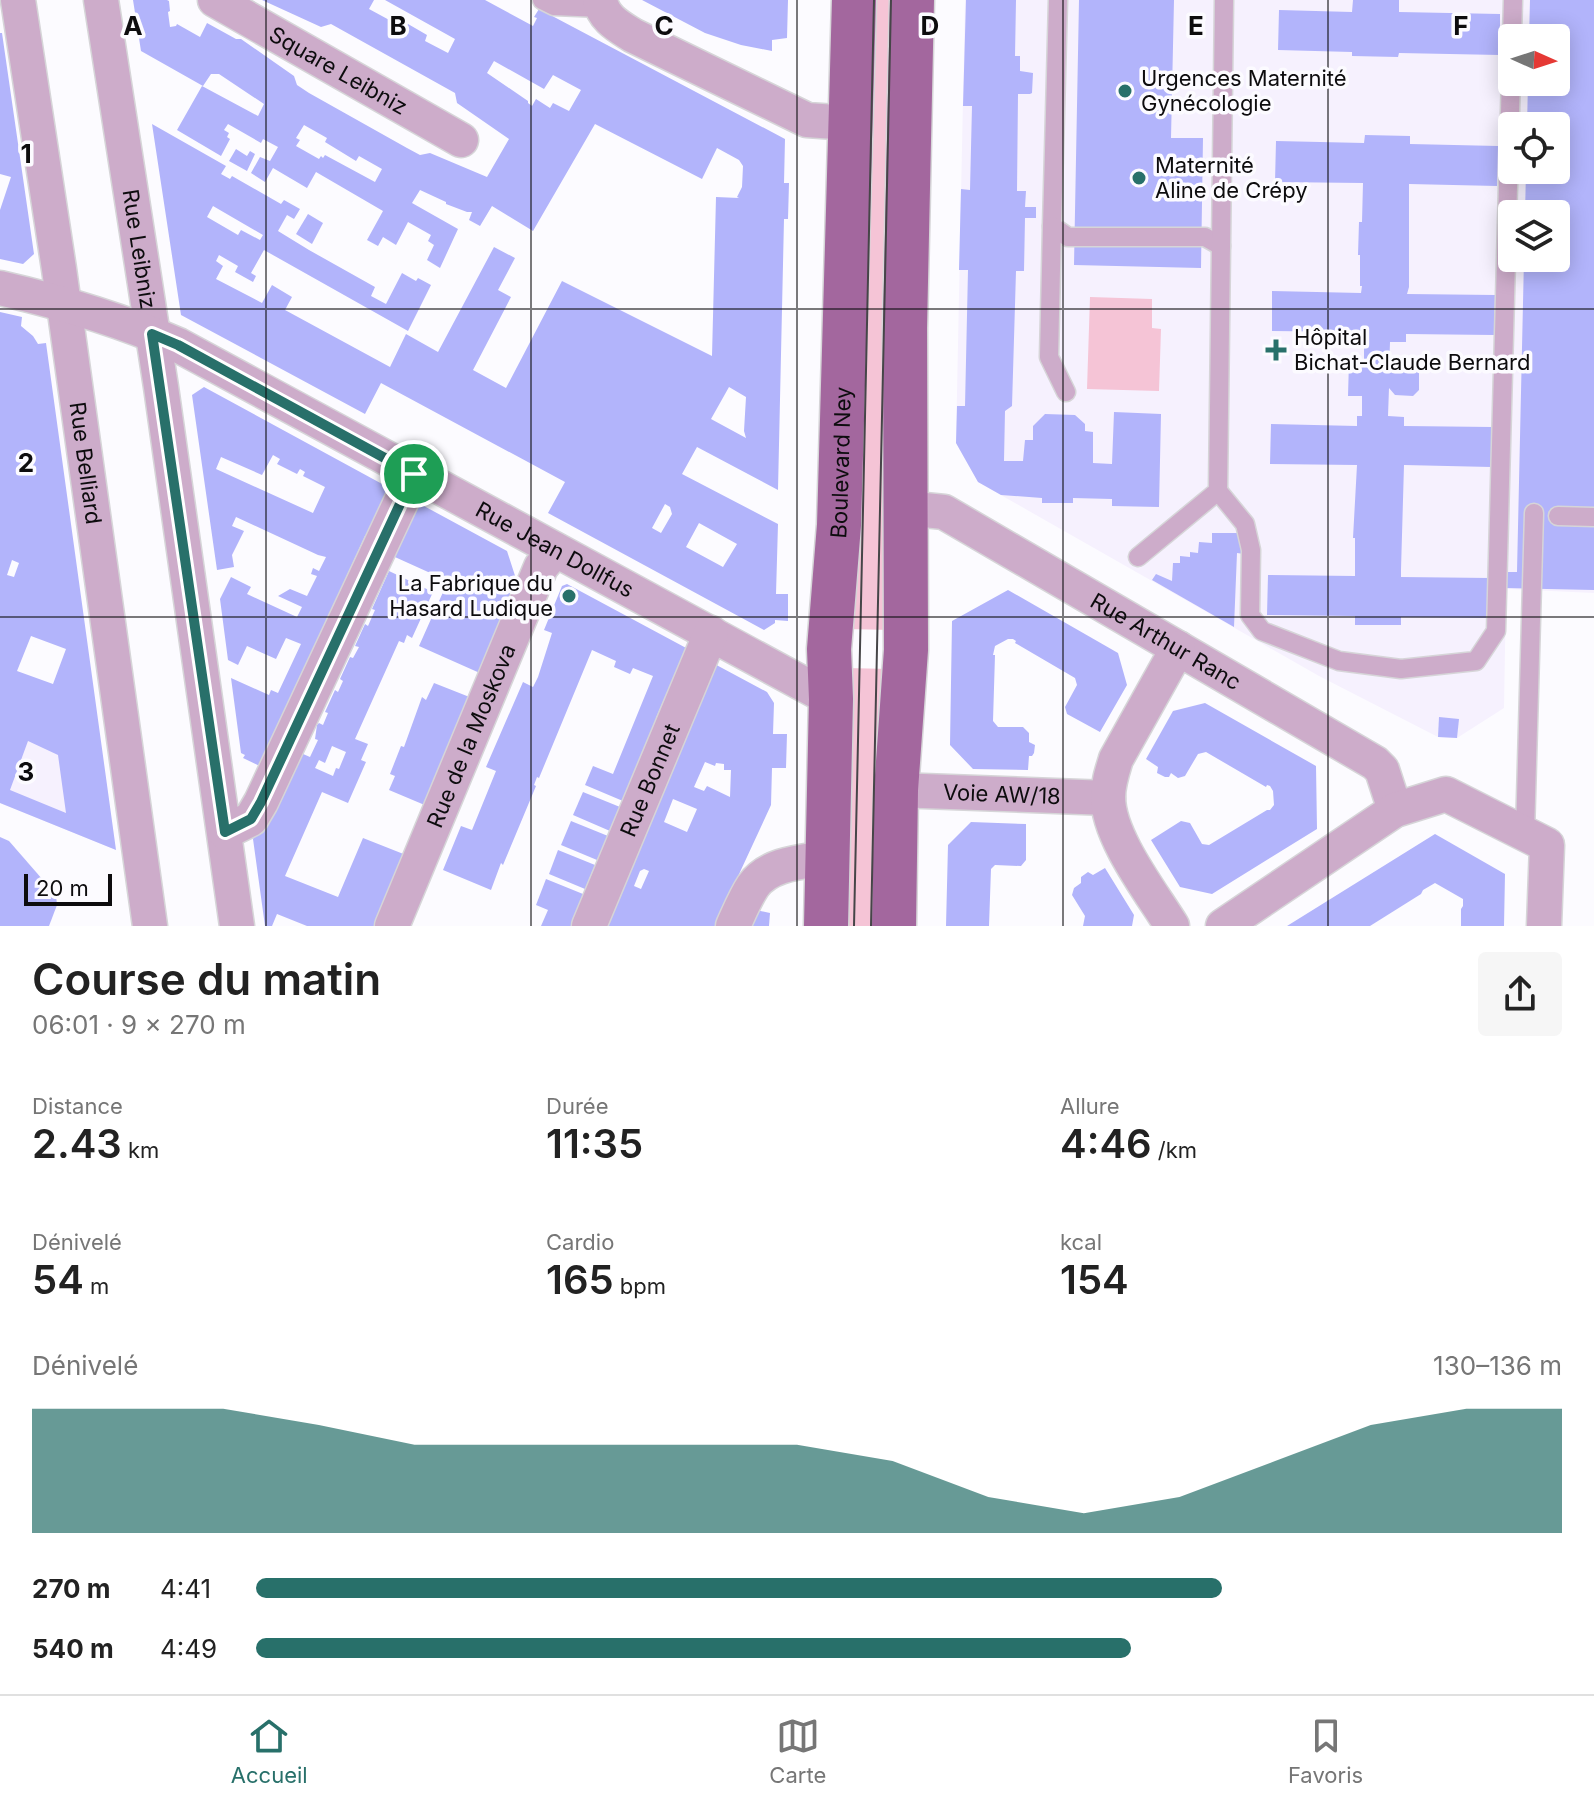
<!DOCTYPE html>
<html lang="fr">
<head>
<meta charset="utf-8">
<style>
  :root { --surface:#fff; --page:#f6f6f6; --text:#222; --muted:#767676; --line:#e0e0e0; --accent:#28706a }
  body { margin:0; font-family:Inter,sans-serif; background:var(--page); color:var(--text); height:100vh; display:flex; flex-direction:column; font-size:30px; white-space:nowrap }
  * { box-sizing:border-box; margin:0 }
  p { font-size:26px; color:var(--muted) }
  .icon { flex:none; width:44px; height:44px; fill:none; stroke:currentColor; stroke-width:2; stroke-linecap:round; stroke-linejoin:round }
  .map { position:relative; height:926px; overflow:hidden }
  .sheet { display:flex; flex-direction:column; background:var(--surface); flex:1 }
  .sheet>* { flex:none }
  .needle { width:52px; rotate:93deg }
  .fabs { position:absolute; left:1498px; top:24px; display:grid; gap:16px }
  .fabs a { display:grid; place-items:center; width:72px; height:72px; border-radius:8px; background:var(--surface); box-shadow:0 4px 20px #0003; font-size:40px }
  .scale { position:absolute; left:24px; bottom:20px; width:88px; box-sizing:border-box; padding-left:8px; border:4px solid #0d0c0e; border-top:0; font-size:22px; line-height:28px; white-space:nowrap; color:#0d0c0e; -webkit-text-stroke:6px #fcfbff; paint-order:stroke }
  .pin { position:absolute; display:grid; place-items:center; width:68px; height:68px; color:#fff; margin:-34px; border:4px solid #fff; border-radius:50%; box-shadow:0 2px 8px #0007 }
  .round { display:grid; place-items:center; flex:none; width:84px; height:84px; border-radius:8px; background:var(--page) }
  .head { display:flex; align-items:center; justify-content:space-between; height:136px; padding:0 32px }
  h1 { font-size:44px; font-weight:600; line-height:60px }
  .figures { display:grid; grid-template-columns:repeat(3,1fr); gap:12px; height:136px; padding:8px 32px }
  .figures div { display:grid; align-content:center }
  .figures b { font-size:40px; font-weight:600 }
  .figures small { font-size:22px; font-weight:400 }
  .figures p { font-size:22px }
  .chart { height:224px; padding:16px 32px }
  .chart p { display:flex; justify-content:space-between }
  .chart svg { width:100%; height:144px; margin-top:8px; fill:var(--accent); opacity:.7 }
  ul { padding:0 32px; list-style:none; font-size:26px }
  li { display:grid; grid-template-columns:128px 96px 1fr; align-items:center; height:60px }
  li i { height:20px; border-radius:10px; background:var(--accent) }
  .dock { display:flex; justify-content:space-around; align-items:center; height:112px; border-top:2px solid var(--line); background:var(--surface); font-size:22px; color:var(--muted) }
  .dock a { display:grid; justify-items:center; gap:4px }
  .dock .current { color:var(--accent) }
  .map>svg:first-child { display:block }
</style>
</head>
<body>
<div class="map">
<svg width="1594" height="926" viewBox="0 0 1594 926">
  <rect width="100%" height="100%" fill="#fcfbff"/>
  <!-- built -->
  <g fill="#f6f1fe" fill-rule="evenodd">
    <path d="M965 0H1594V593L1506 589 1504 708 1457 738 1438 737 1319 676 978 482 956 443ZM1512 38H1556V82H1512ZM1512 126H1556V170H1512ZM1512 214H1556V258H1512Z"/>
    <polygon points="0,694 99,732 116,850 0,803"/>
  </g>
  <!-- green -->
  <g fill="#f5c4d6">
    <polygon points="865,0 899,0 892,630 846,629"/>
    <polygon points="1090,297 1152,299 1152,328 1161,329 1159,391 1087,389"/>
    <polygon points="845,668 891,669 879,926 846,926"/>
  </g>
  <!-- building -->
  <g fill="#b2b4fb" fill-rule="evenodd">
    <path d="M133 0H167L169 1 170 11 168 12 170 27 176 26 177 24 200 37 207 23 236 39H241L294 76 297 85 309 93 407 148 420 155 430 153 487 177 509 139 457 103 455 93 331 24 321 27 262 0H374L369 9 393 22 396 17 427 35 425 41 448 53 455 39 385 0H485L533 26 537 18 534 17 539 9 785 139 784 183H789L788 219H784L778 490 697 447 682 474 778 524 776 594H788V621L775 620V623L764 630 548 513 565 482 381 383 365 414 181 315 152 124 226 166 221 174 230 179 232 176 281 204 284 200 300 209 294 219 287 215 278 231 309 250 375 287 371 296 386 304 402 273 416 281 418 278 431 285 408 331 264 250 251 273 256 276 253 282 235 272 238 266 219 255 216 261 223 266 216 279 262 303 272 285 292 297 285 310 390 367 406 334 438 352 494 247 515 258 498 290 511 297 473 370 506 388 562 281 712 356 716 197 739 198 737 197 742 187 743 166 739 160 717 148 702 179 595 124 533 231 492 206 480 226 469 220 472 212H467L446 204V202L420 190 412 203 458 229 440 268 427 260 434 245 428 241 431 235 408 222 396 245 383 237 378 246 367 240 383 211 316 172 307 188 273 168 265 182 251 173 260 157 270 161 278 147 263 139 261 143 228 124 224 130 229 133 227 137 230 139 221 156 177 130 202 86 258 116 264 104 219 74H211L203 86 141 51ZM494 61 544 89 553 75 581 90 569 111 553 103 550 108 536 99 532 106 528 103V101L487 73ZM304 125 327 138 325 142 356 161 359 156 382 169 375 182 325 155 323 158 321 156 319 159 296 146 300 140 296 138ZM213 206 263 235 260 240 241 230 238 235 207 217ZM729 387 746 397 744 431 746 438 711 419ZM665 504 670 507 672 514 661 533 652 528ZM699 523 737 544 723 567 686 547Z"/>
    <polygon points="642,0 788,0 787,38 772,40 772,51 741,45 705,33"/>
    <polygon points="966,0 1016,0 1015,56 1020,56 1020,71 1033,73 1032,93 1030,94 1018,94 1017,191 1026,191 1025,207 1036,207 1036,218 1025,218 1024,271 1016,271 1012,406 1005,411 1004,461 1023,461 1025,440 1033,440 1033,426 1045,414 1075,415 1085,424 1085,431 1093,432 1093,463 1112,464 1114,412 1161,414 1159,507 1112,506 1112,499 1073,498 1073,503 1042,503 1042,498 1001,495 978,482 956,443 957,406 965,406 968,270 959,270 961,189 970,190 972,106 963,106"/>
    <polygon points="1079,0 1174,0 1171,138 1203,138 1201,268 1074,265"/>
    <polygon points="1353,0 1399,0 1399,12 1500,14 1500,55 1399,53 1398,57 1352,56 1352,52 1278,50 1279,10 1352,12"/>
    <polygon points="1530,0 1594,0 1594,590 1506,588 1507,572 1517,572 1524,258 1556,258 1556,214 1525,214 1526,170 1556,170 1556,126 1527,126 1528,82 1556,82 1556,38 1529,38"/>
    <polygon points="0,33 2,33 34,254 23,264 0,259 0,210 11,177 0,174"/>
    <polygon points="1365,135 1410,136 1410,144 1498,146 1497,186 1409,184 1409,287 1407,294 1495,295 1494,335 1406,334 1406,342 1390,342 1389,371 1397,365 1414,365 1419,372 1419,390 1413,396 1395,395 1389,388 1388,416 1404,417 1404,426 1492,427 1491,467 1404,465 1401,570 1401,577 1490,578 1489,618 1401,617 1401,625 1355,625 1355,616 1267,615 1268,575 1355,576 1355,538 1353,538 1357,465 1270,464 1271,424 1357,426 1357,416 1362,416 1362,396 1348,396 1349,361 1364,361 1364,341 1361,341 1361,332 1272,331 1272,291 1361,293 1362,286 1360,286 1360,255 1358,255 1359,222 1362,222 1363,183 1275,182 1276,141 1364,143"/>
    <polygon points="236,149 247,156 250,151 255,154 247,171 229,161"/>
    <polygon points="308,214 323,223 312,244 296,234"/>
    <path d="M0 312 22 317 21 326 33 336 38 344 46 343 116 850 0 803ZM12 560 19 563 14 577 7 575ZM31 636 66 649 53 684 17 671ZM28 741 58 755 66 813 10 790Z"/>
    <path d="M204 387 395 491 373 540 365 536 344 582 352 586 335 622 327 619 323 627 313 650 321 653 268 770 243 758 245 755 241 753 231 678 269 695 271 690 278 693 301 644 286 638 276 659 247 646 238 665 228 660 220 599 231 577 251 587 247 594 297 617 302 607 278 596 290 589 307 596 317 576 311 574 313 568 319 571 326 557 318 555 236 517 232 526 244 531 232 555 234 567 217 570 192 395ZM273 455 280 459 277 464 297 474 300 469 305 472 303 476 325 487 313 513 216 469 221 457 262 475Z"/>
    <polygon points="411,499 507,551 518,585 482,674 419,646 448,581 386,553"/>
    <polygon points="1212,533 1237,533 1245,541 1244,554 1237,553 1234,627 1152,580 1156,574 1172,581 1173,563 1180,563 1180,556 1190,557 1190,552 1198,553 1199,542 1212,543"/>
    <path d="M389 571 433 592 412 638 407 635 404 643 399 641 355 739 368 744 361 760 366 762 348 803 322 792 285 876 338 897 363 838 406 855 376 926H307L277 914 272 926H265L253 839 294 750 310 757 318 740 315 739 317 725 319 723 323 725 328 713 325 712 335 690 338 692 343 681 340 679 350 657 353 658 359 647 355 646 365 624 368 626 375 610 372 609ZM332 746 346 752 339 769 336 768 333 776 315 768 319 760 325 763Z"/>
    <polygon points="567,584 688,649 679,687 671,683 656,718 664,722 630,804 585,785 593,766 613,774 653,676 633,668 630,674 614,667 616,661 592,650 539,778 537,777 534,785 536,786 503,865 501,863 491,890 443,870 461,826 472,830 496,771 486,767 523,682 533,687 538,677 552,633 544,630 562,586"/>
    <polygon points="1008,590 1118,653 1127,685 1100,732 1067,714 1065,707 1077,685 1075,678 1015,643 1016,641 1013,639 1008,639 995,646 993,655 995,655 993,721 998,727 1023,727 1029,733 1029,742 1035,745 1034,753 1032,756 1029,756 1028,770 973,769 950,745 952,621"/>
    <path d="M709 661 767 692 774 703 773 734H787L786 768H772L771 805 715 926H608L610 921 601 917 626 857 635 860 652 818 683 723 691 726 702 699 694 696ZM705 762 715 766 716 763 724 764V770H731L730 797 707 786 704 791 694 787ZM673 799 697 809 687 832 664 822ZM644 869 649 871 641 889 634 886 640 871Z"/>
    <polygon points="434,683 472,698 427,806 389,790 395,776 390,774 401,746 404,747 422,697 426,700"/>
    <polygon points="1205,703 1316,766 1317,829 1212,894 1180,887 1151,840 1181,821 1190,823 1202,844 1209,845 1267,810 1270,810 1274,805 1273,791 1270,786 1267,785 1266,787 1206,752 1198,754 1185,776 1178,778 1171,773 1169,777 1165,777 1157,773 1158,767 1146,759 1173,711"/>
    <polygon points="1439,717 1459,719 1457,738 1438,737"/>
    <polygon points="583,792 620,807 610,831 573,815"/>
    <polygon points="571,821 608,836 597,860 561,845"/>
    <polygon points="971,822 1026,824 1026,860 1021,866 995,865 991,869 989,926 946,926 948,845"/>
    <polygon points="1435,834 1505,874 1504,926 1461,926 1461,909 1463,906 1463,899 1435,883 1423,890 1421,894 1370,926 1287,926"/>
    <polygon points="0,837 9,841 56,895 57,905 49,926 0,926"/>
    <polygon points="558,850 595,865 585,889 549,874"/>
    <polygon points="1105,868 1134,915 1132,926 1083,926 1085,916 1072,895 1074,888 1081,883 1081,877 1088,872 1093,875"/>
    <polygon points="546,879 583,894 573,920 580,923 578,926 541,926 548,910 536,905"/>
    <polygon points="756,910 770,913 769,926 748,926"/>
  </g>
  <g fill="none" stroke-linecap="round" stroke-linejoin="round">
    <defs>
      <g id="lane">
        <polyline points="542,0 554,6 602,8"/>
        <polyline points="1058,0 1052,226 1068,237 1205,237 1221,246"/>
        <polyline points="1052,226 1049,357 1066,392"/>
        <polyline points="1218,491 1245,524 1251,550 1250,615 1262,631 1339,661 1401,669 1476,661 1496,631 1513,0"/>
        <polyline points="1558,516 1594,517"/>
        <polyline points="1138,557 1218,491 1224,0"/>
        <polyline points="1525,833 1534,513"/>
      </g>
      <g id="street">
        <path id="s1" d="M18 0 59 269 150 926"/>
        <path id="s2" d="M101 0 161 387 237 926"/>
        <path id="s3" d="M215 0 461 140"/>
        <path d="M600 0C603 18 618 26 632 35L807 120 850 123"/>
        <path id="s4" d="M0 288C61 302 121 320 178 345L831 699"/>
        <path id="s5" d="M905 508 944 512 1375 763 1382 770 1395 810"/>
        <path id="s6" d="M896 790 1108 798"/>
        <polyline points="225,832 251,819 261,802 414,474"/>
        <path id="s7" d="M392 926 541 567 555 550"/>
        <path id="s8" d="M589 926 711 633"/>
        <path d="M733 926C739 913 745 898 753 886 769 863 802 862 827 858"/>
        <path d="M1172 926C1151 892 1108 837 1108 797 1108 784 1112 772 1116 759L1178 648"/>
        <polyline points="1223,926 1395,810 1446,794 1547,845 1544,926"/>
      </g>
      <g id="primary">
        <path id="s9" d="M826 926 831 699 829 649 839 525 854 0"/>
        <polyline points="894,926 896,790 906,650 905,328 912,0"/>
      </g>
    </defs>
    <!-- lane casing -->
    <use href="#lane" stroke="#d6d5d8" stroke-width="21"/>
    <!-- street casing -->
    <use href="#street" stroke="#d6d5d8" stroke-width="37"/>
    <!-- primary casing -->
    <use href="#primary" stroke="#d6d5d8" stroke-width="47"/>
    <!-- lane -->
    <use href="#lane" stroke="#cdacca" stroke-width="18"/>
    <!-- street -->
    <use href="#street" stroke="#cdacca" stroke-width="34"/>
    <!-- primary -->
    <use href="#primary" stroke="#a3679e" stroke-width="44"/>
    <!-- tram -->
    <g stroke="#464548" stroke-width="2">
      <polyline points="854,926 874,0"/>
      <polyline points="871,926 891,0"/>
    </g>
  </g>
  <g fill="none" stroke-linecap="round" stroke-linejoin="round">
    <defs>
      <polygon id="route" points="152,334 178,345 414,474 261,802 251,819 225,832"/>
    </defs>
    <!-- route casing -->
    <use href="#route" stroke="#fff" stroke-width="16"/>
    <!-- route -->
    <use href="#route" stroke="#28706a" stroke-width="10"/>
  </g>
  <!-- grid -->
  <path fill="none" stroke="#0d0c0e" stroke-width="2" stroke-opacity="0.55" d="M266 0V926M531 0V926M797 0V926M1063 0V926M1328 0V926M0 309H1594M0 617H1594"/>
  <!-- markers -->
  <g fill="#28706a" stroke="#fcfbff" stroke-width="3">
    <circle cx="1125" cy="91" r="8"/>
    <circle cx="1139" cy="178" r="8"/>
    <path d="M1272 338h8v8h8v8h-8v8h-8v-8h-8v-8h8z"/>
    <circle cx="569" cy="596" r="8"/>
  </g>
  <g text-anchor="middle" stroke-width="7" stroke-linejoin="round" paint-order="stroke">
    <!-- street labels -->
    <g font-size="22" fill="#0d0c0e" stroke="#fcfbff">
      <text dy="8" stroke="none"><textPath href="#s3" startOffset="142">Square Leibniz</textPath></text>
      <text dy="8" stroke="none"><textPath href="#s2" startOffset="252">Rue Leibniz</textPath></text>
      <text dy="8" stroke="none"><textPath href="#s1" startOffset="468">Rue Belliard</textPath></text>
      <text dy="8" stroke="none"><textPath href="#s9" startOffset="464">Boulevard Ney</textPath></text>
      <text dy="8" stroke="none"><textPath href="#s4" startOffset="616">Rue Jean Dollfus</textPath></text>
      <text dy="8" stroke="none"><textPath href="#s5" startOffset="296">Rue Arthur Ranc</textPath></text>
      <text dy="8" stroke="none"><textPath href="#s7" startOffset="206">Rue de la Moskova</textPath></text>
      <text dy="8" stroke="none"><textPath href="#s8" startOffset="158">Rue Bonnet</textPath></text>
      <text dy="8" stroke="none"><textPath href="#s6" startOffset="106">Voie AW/18</textPath></text>
    </g>
    <!-- poi labels -->
    <g font-size="22" fill="#0d0c0e" stroke="#fcfbff" text-anchor="start">
      <text x="1141" y="86">Urgences Maternité<tspan x="1141" dy="25">Gynécologie</tspan></text>
      <text x="1155" y="173">Maternité<tspan x="1155" dy="25">Aline de Crépy</tspan></text>
      <text x="1294" y="345">Hôpital<tspan x="1294" dy="25">Bichat-Claude Bernard</tspan></text>
      <text x="553" y="591" text-anchor="end">La Fabrique du<tspan x="553" dy="25">Hasard Ludique</tspan></text>
    </g>
  </g>
  <g font-size="26" text-anchor="middle" font-weight="bold" fill="#0d0c0e" stroke="#fcfbff" stroke-width="7" stroke-linejoin="round" paint-order="stroke">
    <text x="133" y="35">A</text>
    <text x="398" y="35">B</text>
    <text x="664" y="35">C</text>
    <text x="930" y="35">D</text>
    <text x="1196" y="35">E</text>
    <text x="1461" y="35">F</text>
    <text x="26" y="163">1</text>
    <text x="26" y="472">2</text>
    <text x="26" y="781">3</text>
  </g>
</svg>
<div class="fabs">
<a><svg class="needle" viewBox="-14 -14 28 28"><path d="M0-13l5 13h-10z" fill="#e53935"/><path d="M0 13l5-13h-10z" fill="#767676"/></svg></a>
<a><svg class="icon" aria-label="locate" viewBox="0 0 24 24"><circle cx="12" cy="12" r="6"/><path d="M12 2v4M12 18v4M2 12h4M18 12h4"/></svg></a>
<a><svg class="icon" aria-label="layers" viewBox="0 0 24 24"><path d="M12 4l9 5-9 5-9-5zM3 14l9 5 9-5"/></svg></a>
</div>
<div class="scale">20 m</div>
<div class="pin" style="left:414px;top:474px;background:#1e9e55"><svg class="icon" aria-label="arrive" viewBox="0 0 24 24"><path d="M6 21V4h12l-3 4 3 4H6"/></svg></div>
</div>
<section class="sheet">
<div class="head"><div><h1>Course du matin</h1><p>06:01 · 9 × 270 m</p></div><a class="round"><svg class="icon" aria-label="share" viewBox="0 0 24 24"><path d="M12 15V3M7 8l5-5 5 5M5 13v7h14v-7"/></svg></a></div>
<div class="figures">
<div><p>Distance</p><b>2.43<small> km</small></b></div>
<div><p>Durée</p><b>11:35</b></div>
<div><p>Allure</p><b>4:46<small> /km</small></b></div>
</div>
<div class="figures">
<div><p>Dénivelé</p><b>54<small> m</small></b></div>
<div><p>Cardio</p><b>165<small> bpm</small></b></div>
<div><p>kcal</p><b>154</b></div>
</div>
<div class="chart"><p><span>Dénivelé</span>130–136 m</p>
<svg viewBox="0 0 160 44" preserveAspectRatio="none"><path d="M0 44V6L10 6L20 6L30 11L40 17L50 17L60 17L70 17L80 17L90 22L100 33L110 38L120 33L130 22L140 11L150 6L160 6V44z"/></svg>
</div>
<ul>
<li><b>270 m</b>4:41<i style="width:74%"></i></li>
<li><b>540 m</b>4:49<i style="width:67%"></i></li>
</ul>
</section>
<nav class="dock">
<a class="current"><svg class="icon" aria-label="home" viewBox="0 0 24 24"><path d="M3 11l9-7 9 7M6 9v11h12V9"/></svg>Accueil</a>
<a><svg class="icon" aria-label="map" viewBox="0 0 24 24"><path d="M3 6l6-2 6 2 6-2v14l-6 2-6-2-6 2zM9 4v14M15 6v14"/></svg>Carte</a>
<a><svg class="icon" aria-label="saved" viewBox="0 0 24 24"><path d="M7 4h10v16l-5-4-5 4z"/></svg>Favoris</a>
</nav>
</body>
</html>
